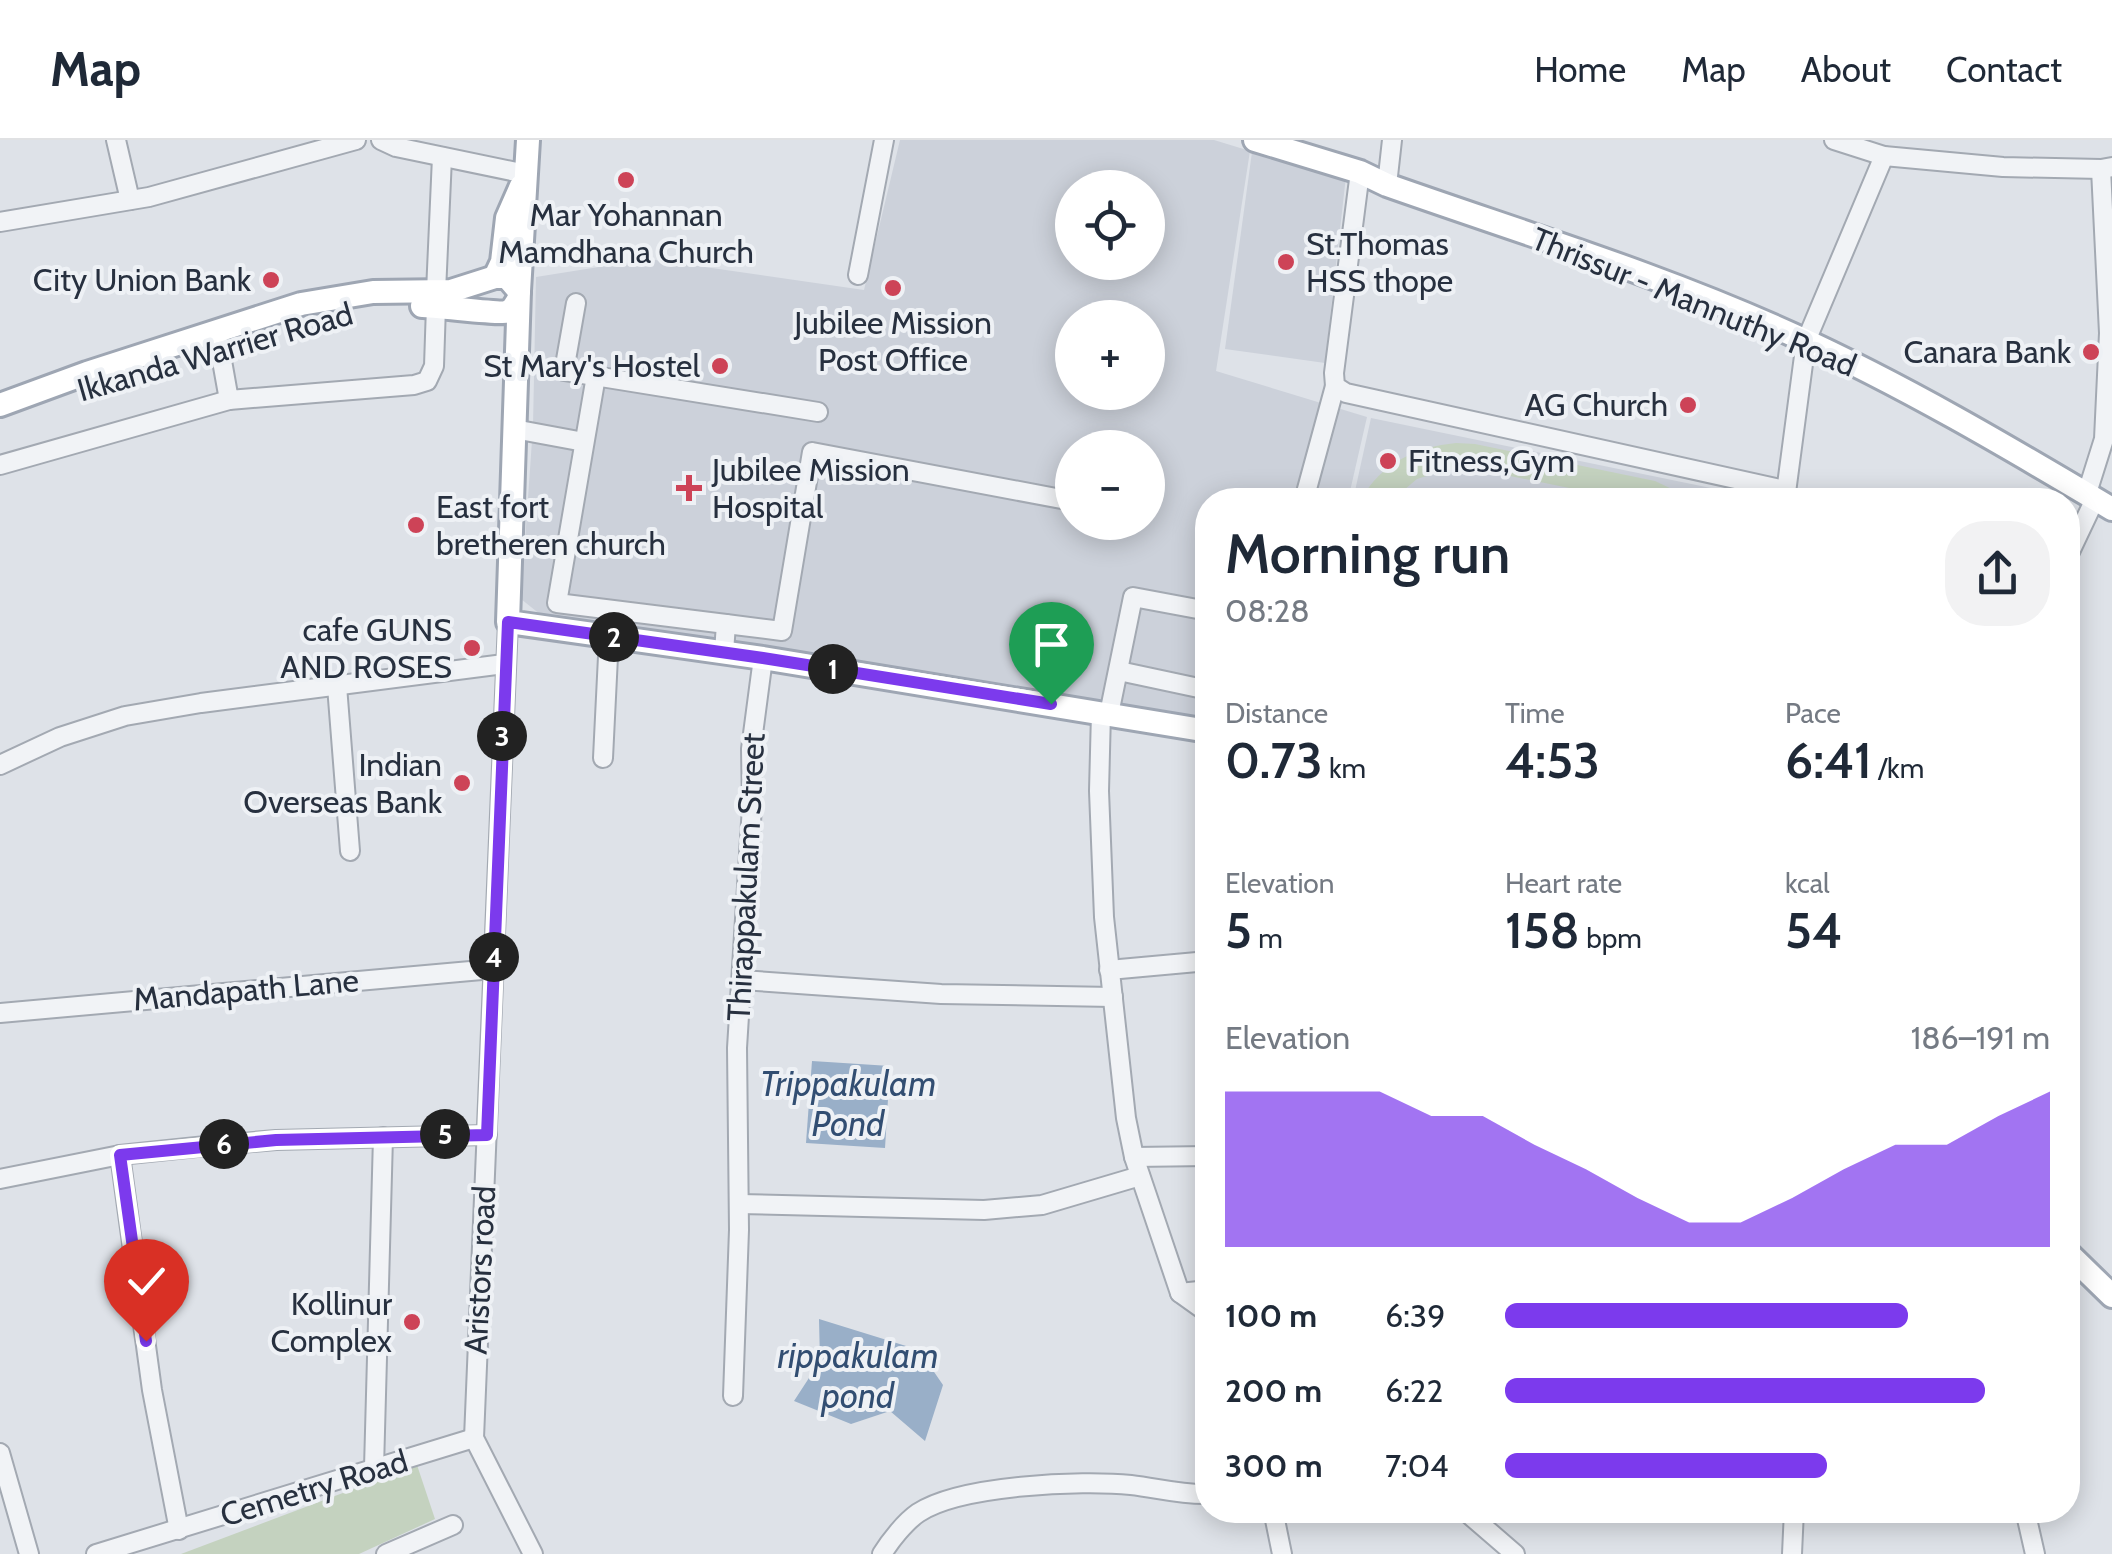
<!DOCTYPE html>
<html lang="en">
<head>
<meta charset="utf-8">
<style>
  :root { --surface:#fff; --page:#f2f2f3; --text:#1f2937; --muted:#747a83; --line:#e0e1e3; --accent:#7c3aed }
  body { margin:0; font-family:Cabin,sans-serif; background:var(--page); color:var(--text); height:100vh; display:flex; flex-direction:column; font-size:38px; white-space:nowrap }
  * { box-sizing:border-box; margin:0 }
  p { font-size:32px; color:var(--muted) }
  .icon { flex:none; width:55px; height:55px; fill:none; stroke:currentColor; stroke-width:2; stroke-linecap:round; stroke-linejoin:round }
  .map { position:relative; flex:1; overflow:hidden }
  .details { position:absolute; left:1195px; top:348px; width:885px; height:1035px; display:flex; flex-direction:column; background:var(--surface); border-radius:40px; box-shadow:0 5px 25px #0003 }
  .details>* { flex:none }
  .buttons { position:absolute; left:1055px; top:30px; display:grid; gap:20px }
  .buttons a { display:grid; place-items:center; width:110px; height:110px; border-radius:50%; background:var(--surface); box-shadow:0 5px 25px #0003; font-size:50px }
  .pin { position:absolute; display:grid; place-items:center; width:85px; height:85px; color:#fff; margin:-102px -42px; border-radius:50% 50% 50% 0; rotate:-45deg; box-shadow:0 0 10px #0007 }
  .pin .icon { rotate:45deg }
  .km { position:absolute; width:50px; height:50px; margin:-25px; border-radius:50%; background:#222; color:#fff; font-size:28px; line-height:50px; text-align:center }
  .round { display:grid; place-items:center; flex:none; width:105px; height:105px; border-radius:40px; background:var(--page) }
  .summary { display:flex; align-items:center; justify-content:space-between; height:170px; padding:0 30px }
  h1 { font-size:55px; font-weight:600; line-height:75px }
  .metrics { display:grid; grid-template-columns:repeat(3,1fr); gap:15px; height:170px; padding:10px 30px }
  .metrics div { display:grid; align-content:center }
  .metrics b { font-size:50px; font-weight:600 }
  .metrics small { font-size:28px; font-weight:400 }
  .metrics p { font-size:28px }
  .chart { height:280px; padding:20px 30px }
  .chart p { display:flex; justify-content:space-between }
  .chart svg { width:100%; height:180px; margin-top:10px; fill:var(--accent); opacity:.7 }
  ul { padding:0 30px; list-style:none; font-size:32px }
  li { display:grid; grid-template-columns:160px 120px 1fr; align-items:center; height:75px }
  li i { height:25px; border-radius:12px; background:var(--accent) }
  header { display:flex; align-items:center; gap:60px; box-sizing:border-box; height:140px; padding:0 50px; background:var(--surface); border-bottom:2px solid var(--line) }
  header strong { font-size:48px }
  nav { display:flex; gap:55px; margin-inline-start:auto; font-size:35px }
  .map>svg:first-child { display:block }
</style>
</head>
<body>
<header>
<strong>Map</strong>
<nav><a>Home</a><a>Map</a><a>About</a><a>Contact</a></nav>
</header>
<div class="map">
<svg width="2112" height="1414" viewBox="0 0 2112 1414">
  <rect width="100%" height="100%" fill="#dee2e8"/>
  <!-- built -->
  <g fill="#ccd1da" fill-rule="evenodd">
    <path d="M900 0H1214L1250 11 1216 231 1367 277 1348 360H1208L1207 581 773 508 702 500 541 475 521 459 533 286 536 137 649 119 864 150ZM1072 48H1148V122H1072ZM1072 178H1148V252H1072ZM1072 308H1148V382H1072Z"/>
    <polygon points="1252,12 1346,36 1325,223 1225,209"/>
    <polygon points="1371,278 1769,360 1353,360"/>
  </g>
  <!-- green -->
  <g fill="#c4d2bf">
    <path d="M1456 303 1475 304 1655 341 1695 360H1628L1471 328 1450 329 1417 339 1392 360H1361C1381 323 1416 307 1456 303Z"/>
    <polygon points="417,1325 435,1379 359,1414 181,1414"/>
  </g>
  <!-- water -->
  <g fill="#99afc8">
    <polygon points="812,921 890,926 885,1008 806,1003"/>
    <polygon points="819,1179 919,1210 943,1245 925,1301 890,1271 851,1284 794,1261 820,1221"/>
  </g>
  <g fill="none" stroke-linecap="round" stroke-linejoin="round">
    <defs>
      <g id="minor">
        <polyline points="116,0 130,60"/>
        <polyline points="381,0 396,7 526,34"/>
        <polyline points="1834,0 1884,16 2003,27 2101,29 2112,27"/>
        <polyline points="1360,32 1334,233 1335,246 1346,253 1785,350"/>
        <polyline points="1387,45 1392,0"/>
        <polyline points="0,82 149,57 356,0"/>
        <polyline points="858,135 884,0"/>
        <polyline points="436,152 442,17"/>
        <polyline points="576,163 564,231 818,272"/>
        <polyline points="219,204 229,260 414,245 427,241 434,226 436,166"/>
        <polyline points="596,236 557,463 726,484 724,512"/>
        <polyline points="514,289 584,302"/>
        <polyline points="0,325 229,260"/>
        <polyline points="2087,353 2104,299 2109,193 2101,29"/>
        <polyline points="1304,360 1335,246"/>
        <polyline points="1785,360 1806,201 1884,16"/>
        <polyline points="2068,416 2095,359"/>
        <polyline points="508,482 474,1298 533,1414"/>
        <polyline points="726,484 782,491 812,312 1072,361"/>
        <polyline points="1119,531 1208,550"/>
        <polyline points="337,546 350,711"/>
        <polyline points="1101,573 1099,651 1104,777 1126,978 1134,1017 1180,1153 1208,1173"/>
        <polyline points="1109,574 1133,457 1208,471"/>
        <polyline points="603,618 609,496"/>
        <polyline points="0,625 60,597 125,576 201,563 504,524"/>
        <polyline points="1109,830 1208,821"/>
        <polyline points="742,840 941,854 1113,857"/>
        <polyline points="0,873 493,829"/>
        <polyline points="120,1015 152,1250 179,1390"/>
        <polyline points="1134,1017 1208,1016"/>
        <polyline points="0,1039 120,1015 206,1006 276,1000 487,995"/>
        <polyline points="739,1064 984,1070 1042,1065 1140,1036"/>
        <polyline points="1180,1153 1208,1150"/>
        <polyline points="733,1256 739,1090 737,908 752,666 751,609 763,518"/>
        <polyline points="0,1313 29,1414"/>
        <polyline points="374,1328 383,997"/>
        <polyline points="1273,1370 1282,1414"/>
        <polyline points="1464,1370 1515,1414"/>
        <polyline points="2025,1370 2035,1414"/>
        <polyline points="96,1414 474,1298"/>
        <polyline points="386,1414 453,1385"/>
        <path d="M882 1414C890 1401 905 1382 918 1373 960 1345 1081 1340 1131 1345 1157 1348 1181 1355 1208 1354"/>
        <polyline points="1792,1414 1794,1370"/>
      </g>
      <g id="major">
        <path d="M1255 0 1360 32 1387 45C1523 93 1662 135 1793 195 1903 245 2008 307 2112 369"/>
        <polyline points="495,137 502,122 507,78 521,46"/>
        <polyline points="519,151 528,0"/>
        <path d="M422 166C437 166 499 174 506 172 513 170 514 166 518 160"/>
        <polyline points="0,265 87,233 301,164 373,152 451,151 495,137 507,137 519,151 508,482 763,518 1208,591"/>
        <polyline points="2068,1113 2112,1156"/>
      </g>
    </defs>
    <!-- minor casing -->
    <use href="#minor" stroke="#a3a9b2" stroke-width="22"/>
    <!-- major casing -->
    <use href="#major" stroke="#9ea6b3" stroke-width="28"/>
    <!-- minor -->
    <use href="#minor" stroke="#f1f3f6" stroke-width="18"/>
    <!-- major -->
    <use href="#major" stroke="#fff" stroke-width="22"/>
  </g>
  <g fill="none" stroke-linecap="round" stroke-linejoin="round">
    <defs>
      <polyline id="route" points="146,1201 120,1015 276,1000 487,995 508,482 763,518 1051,564"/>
    </defs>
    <!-- route casing -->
    <use href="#route" stroke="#fff" stroke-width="20"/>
    <!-- route -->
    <use href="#route" stroke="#7c3aed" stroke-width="12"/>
  </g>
  <!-- markers -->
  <g fill="#cd4357" stroke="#eef1f5" stroke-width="4">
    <circle cx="626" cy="40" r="10"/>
    <circle cx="1286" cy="122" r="10"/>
    <circle cx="271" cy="140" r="10"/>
    <circle cx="893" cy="148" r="10"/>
    <circle cx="2091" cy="212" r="10"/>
    <circle cx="720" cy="226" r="10"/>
    <circle cx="1688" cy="265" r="10"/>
    <circle cx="1388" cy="321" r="10"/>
    <path d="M684 333h10v10h10v10h-10v10h-10v-10h-10v-10h10z"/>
    <circle cx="416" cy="385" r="10"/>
    <circle cx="472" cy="508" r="10"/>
    <circle cx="462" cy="643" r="10"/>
    <circle cx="412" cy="1182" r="10"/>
  </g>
  <g text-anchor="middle" stroke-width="8" stroke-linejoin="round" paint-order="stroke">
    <!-- poi labels -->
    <g font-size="32" fill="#27303f" stroke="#eef1f5" text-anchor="end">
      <text x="626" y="86" text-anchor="middle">Mar Yohannan<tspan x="626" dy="37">Mamdhana Church</tspan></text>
      <text x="1306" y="115" text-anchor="start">St.Thomas<tspan x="1306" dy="37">HSS thope</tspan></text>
      <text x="251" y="151">City Union Bank</text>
      <text x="893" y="194" text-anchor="middle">Jubilee Mission<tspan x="893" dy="37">Post Office</tspan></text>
      <text x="2071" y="223">Canara Bank</text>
      <text x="700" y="237">St Mary's Hostel</text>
      <text x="1668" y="276">AG Church</text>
      <text x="1408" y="332" text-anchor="start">Fitness,Gym</text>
      <text x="712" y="341" text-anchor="start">Jubilee Mission<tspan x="712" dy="37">Hospital</tspan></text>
      <text x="436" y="378" text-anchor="start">East fort<tspan x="436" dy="37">bretheren church</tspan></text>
      <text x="452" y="501">cafe GUNS<tspan x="452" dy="37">AND ROSES</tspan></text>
      <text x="442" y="636">Indian<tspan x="442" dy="37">Overseas Bank</tspan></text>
      <text x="392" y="1175">Kollinur<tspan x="392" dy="37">Complex</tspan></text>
    </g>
    <!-- street labels -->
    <g font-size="32" fill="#27303f" stroke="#eef1f5">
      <text transform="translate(1694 162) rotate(22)" y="11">Thrissur - Mannuthy Road</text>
      <text transform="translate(215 212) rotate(-16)" y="11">Ikkanda Warrier Road</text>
      <text transform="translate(746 737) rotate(-87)" y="11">Thirappakulam Street</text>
      <text transform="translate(246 850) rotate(-5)" y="11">Mandapath Lane</text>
      <text transform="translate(480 1130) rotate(-87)" y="11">Aristors road</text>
      <text transform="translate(314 1348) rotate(-17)" y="11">Cemetry Road</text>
    </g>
    <!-- water labels -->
    <g font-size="35" font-style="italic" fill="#324e72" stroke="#eef1f5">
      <text x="848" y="956">Trippakulam<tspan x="848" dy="40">Pond</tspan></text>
      <text x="858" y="1228">rippakulam<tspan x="858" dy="40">pond</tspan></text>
    </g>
  </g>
</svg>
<div class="buttons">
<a><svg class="icon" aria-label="locate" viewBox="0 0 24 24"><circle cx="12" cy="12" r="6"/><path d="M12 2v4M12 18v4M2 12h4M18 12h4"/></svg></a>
<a>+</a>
<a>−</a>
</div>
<div class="pin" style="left:1051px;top:564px;background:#1e9e55"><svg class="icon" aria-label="arrive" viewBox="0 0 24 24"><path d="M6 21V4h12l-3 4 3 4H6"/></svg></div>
<div class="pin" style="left:146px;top:1201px;background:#d93025"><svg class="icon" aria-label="check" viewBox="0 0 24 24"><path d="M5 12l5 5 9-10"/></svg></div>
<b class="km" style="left:833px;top:529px">1</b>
<b class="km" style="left:614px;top:497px">2</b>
<b class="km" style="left:502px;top:596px">3</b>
<b class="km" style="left:494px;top:817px">4</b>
<b class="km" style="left:445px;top:994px">5</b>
<b class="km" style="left:224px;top:1004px">6</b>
<section class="details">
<div class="summary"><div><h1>Morning run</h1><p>08:28</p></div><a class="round"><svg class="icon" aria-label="share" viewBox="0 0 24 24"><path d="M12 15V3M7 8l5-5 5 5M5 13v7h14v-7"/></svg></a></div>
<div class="metrics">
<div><p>Distance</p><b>0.73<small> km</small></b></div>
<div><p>Time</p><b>4:53</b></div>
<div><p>Pace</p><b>6:41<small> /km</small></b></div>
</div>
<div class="metrics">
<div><p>Elevation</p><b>5<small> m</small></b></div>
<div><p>Heart rate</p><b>158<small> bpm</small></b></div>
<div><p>kcal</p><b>54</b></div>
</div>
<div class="chart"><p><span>Elevation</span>186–191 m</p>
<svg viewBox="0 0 160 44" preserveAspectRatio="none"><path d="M0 44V6L10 6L20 6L30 6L40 12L50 12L60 19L70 25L80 32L90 38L100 38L110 32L120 25L130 19L140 19L150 12L160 6V44z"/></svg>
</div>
<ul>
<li><b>100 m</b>6:39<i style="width:74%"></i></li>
<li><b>200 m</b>6:22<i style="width:88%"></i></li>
<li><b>300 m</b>7:04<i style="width:59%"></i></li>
</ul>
</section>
</div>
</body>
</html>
